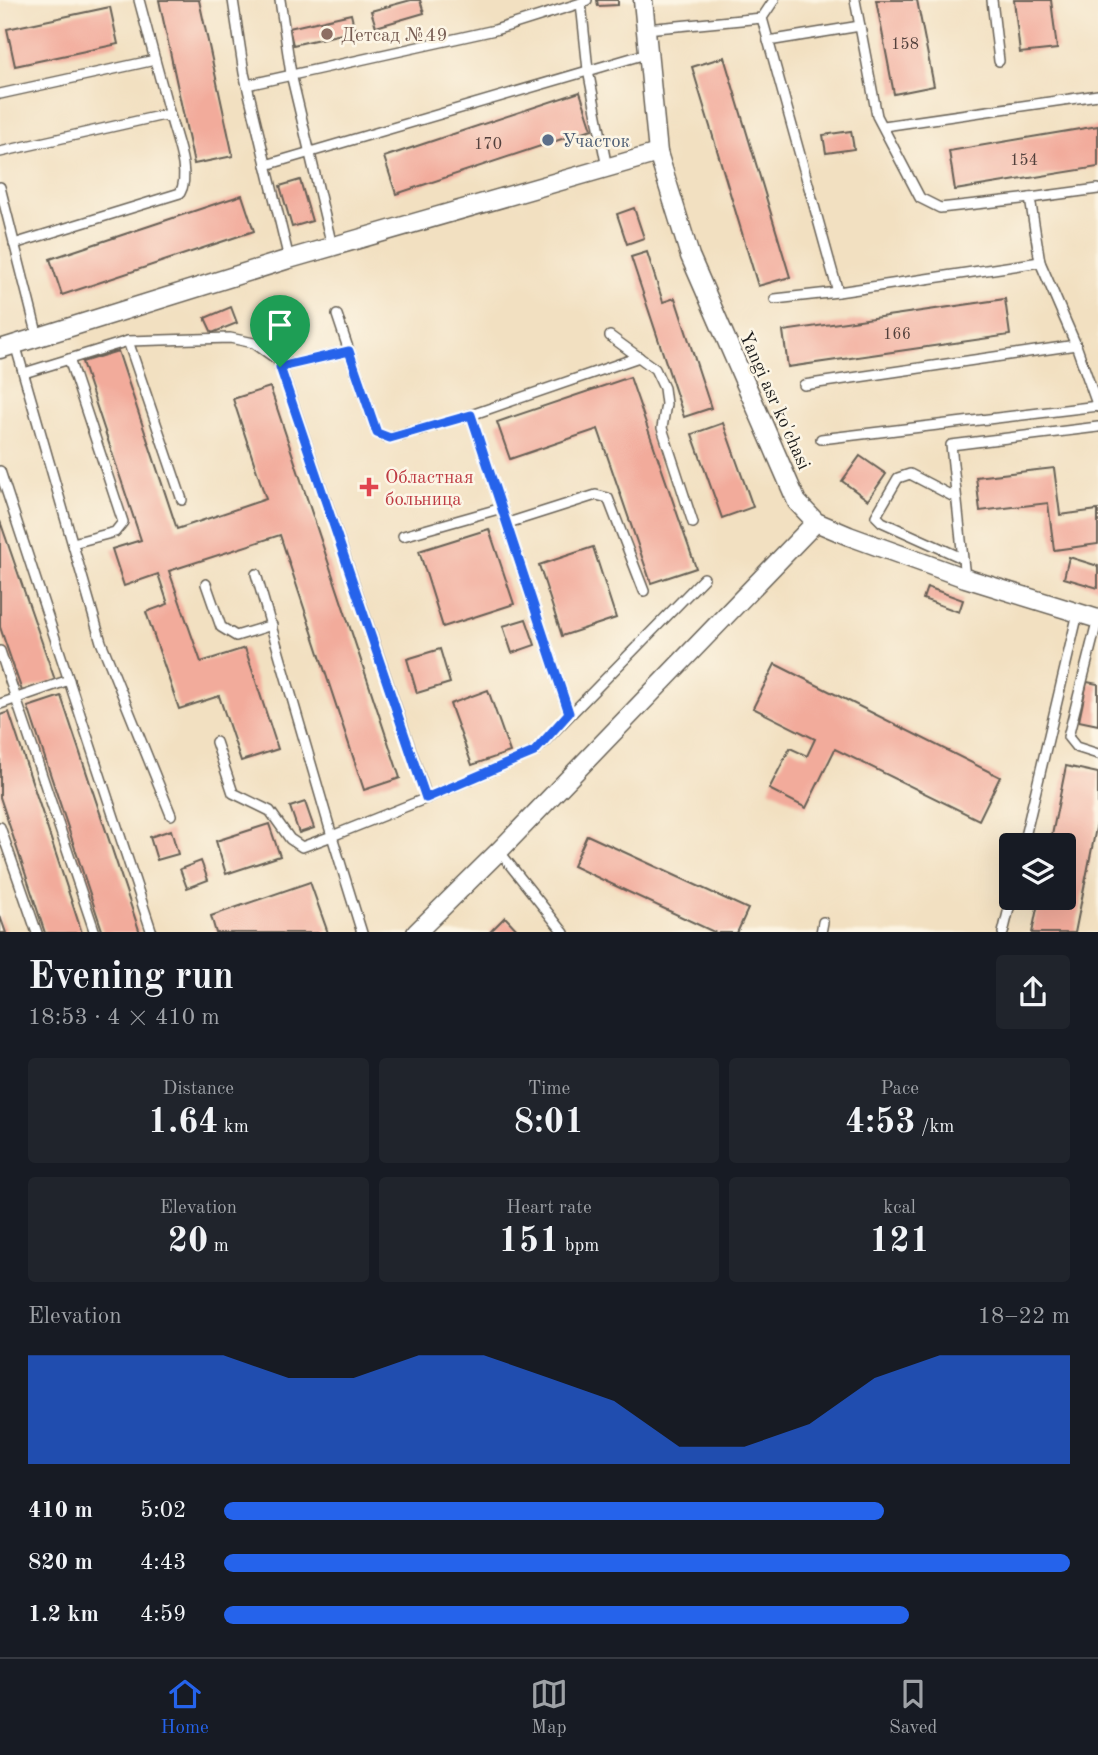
<!DOCTYPE html>
<html lang="en">
<head>
<meta charset="utf-8">
<style>
  :root { --surface:#171b24; --page:#20242c; --text:#f1f3f6; --muted:#9ea1a6; --line:#363941; --accent:#2563eb }
  body { margin:0; font-family:"Old Standard TT",serif; background:var(--page); color:var(--text); height:100vh; display:flex; flex-direction:column; font-size:26px; white-space:nowrap }
  * { box-sizing:border-box; margin:0 }
  p { font-size:23px; color:var(--muted) }
  .icon { flex:none; width:38px; height:38px; fill:none; stroke:currentColor; stroke-width:2; stroke-linecap:round; stroke-linejoin:round }
  .map { position:relative; height:932px; overflow:hidden }
  .drawer { display:flex; flex-direction:column; background:var(--surface); flex:1 }
  .drawer>* { flex:none }
  .tools { position:absolute; left:999px; top:833px; display:grid; gap:14px }
  .tools a { display:grid; place-items:center; width:77px; height:77px; border-radius:7px; background:var(--surface); box-shadow:0 7px 28px #0002; font-size:35px }
  .pin { position:absolute; display:grid; place-items:center; width:60px; height:60px; color:#fff; margin:-72px -30px; border-radius:50% 50% 50% 0; rotate:-45deg; box-shadow:0 0 7px #0007 }
  .pin .icon { rotate:45deg }
  .round { display:grid; place-items:center; flex:none; width:74px; height:74px; border-radius:7px; background:var(--page) }
  .headline { display:flex; align-items:center; justify-content:space-between; height:119px; padding:0 28px }
  h1 { font-size:38px; font-weight:600; line-height:52px }
  .metrics { display:grid; grid-template-columns:repeat(3,1fr); gap:10px; height:119px; padding:7px 28px }
  .metrics div { display:grid; align-content:center; border-radius:7px; background:var(--page); text-align:center }
  .metrics b { font-size:35px; font-weight:600 }
  .metrics small { font-size:19px; font-weight:400 }
  .metrics p { font-size:19px }
  .chart { height:196px; padding:14px 28px }
  .chart p { display:flex; justify-content:space-between }
  .chart svg { width:100%; height:126px; margin-top:7px; fill:var(--accent); opacity:.7 }
  ul { padding:0 28px; list-style:none; font-size:23px }
  li { display:grid; grid-template-columns:112px 84px 1fr; align-items:center; height:52px }
  li i { height:18px; border-radius:9px; background:var(--accent) }
  .tabs { display:flex; justify-content:space-around; align-items:center; height:98px; border-top:2px solid var(--line); background:var(--surface); font-size:19px; color:var(--muted) }
  .tabs a { display:grid; justify-items:center; gap:4px }
  .tabs .active { color:var(--accent) }
  .map>svg:first-child { display:block }
</style>
</head>
<body>
<div class="map">
<svg width="1098" height="933" viewBox="0 0 1098 933">
  <rect width="100%" height="100%" fill="#fcf5e5"/>
  <filter id="ink" filterUnits="userSpaceOnUse"><feTurbulence type="fractalNoise" baseFrequency=".0143" numOctaves="2"/><feDisplacementMap in="SourceGraphic" scale="14" xChannelSelector="R" yChannelSelector="G"/><feConvolveMatrix kernelMatrix="1 2 1 2 8 2 1 2 1" color-interpolation-filters="sRGB"/></filter>
  <filter id="wash" filterUnits="userSpaceOnUse"><feTurbulence type="fractalNoise" baseFrequency=".00686" numOctaves="4" result="noise"/><feDisplacementMap in="SourceGraphic" scale="28" xChannelSelector="R" yChannelSelector="G"/><feGaussianBlur stdDeviation="1.57" result="paint"/><feColorMatrix in="noise" values="0 0 0 0 0 0 0 0 0 0 0 0 0 0 0 0 0 1.4 0 .05"/><feComposite in="paint" operator="in"/></filter>
  <g filter="url(#wash)">
    <rect width="100%" height="100%" fill="#f2e0c1"/>
    <g id="blocks">
      <!-- building -->
      <g fill="#f2ab9b">
        <polygon points="159,0 199,0 233,156 194,164"/>
        <polygon points="411,0 420,0 424,13 376,27 371,11"/>
        <polygon points="597,0 618,0 618,5 598,6"/>
        <polygon points="876,0 917,0 934,86 894,94"/>
        <polygon points="1014,0 1051,0 1057,49 1020,53"/>
        <polygon points="110,7 118,44 15,66 7,29"/>
        <polygon points="351,14 355,31 293,45 289,28"/>
        <polygon points="724,57 790,277 758,286 692,67"/>
        <polygon points="580,92 592,129 396,194 384,157"/>
        <polygon points="1098,126 1098,167 955,190 949,151"/>
        <polygon points="851,131 854,149 826,153 823,135"/>
        <polygon points="300,180 312,221 292,227 280,186"/>
        <polygon points="242,195 254,231 62,295 50,259"/>
        <polygon points="634,208 644,238 627,244 617,214"/>
        <polygon points="647,252 663,302 675,298 711,408 684,417 631,257"/>
        <polygon points="1005,299 1010,335 788,367 783,331"/>
        <polygon points="231,307 237,323 212,333 205,318"/>
        <polygon points="118,351 177,529 266,499 233,399 270,387 400,778 364,790 280,535 169,571 201,662 245,648 278,749 241,761 219,696 179,709 146,612 168,604 158,574 124,586 112,549 141,540 82,362"/>
        <polygon points="630,377 696,568 651,583 598,429 510,459 497,422"/>
        <polygon points="723,423 753,507 722,518 692,434"/>
        <polygon points="860,456 886,474 868,500 842,481"/>
        <polygon points="1054,468 1060,515 1098,510 1098,544 1054,550 1048,503 980,511 976,477"/>
        <polygon points="0,521 55,680 22,691 0,627"/>
        <polygon points="489,529 514,604 443,627 419,551"/>
        <polygon points="593,547 616,618 562,636 539,565"/>
        <polygon points="1069,557 1098,566 1098,588 1064,578"/>
        <polygon points="927,587 963,600 959,612 923,599"/>
        <polygon points="526,619 535,645 512,653 503,626"/>
        <polygon points="440,649 450,683 417,693 407,659"/>
        <polygon points="775,664 1000,777 979,820 835,749 806,808 769,789 790,748 807,756 815,739 753,708"/>
        <polygon points="1087,682 1098,684 1098,725 1079,721"/>
        <polygon points="488,690 510,752 472,765 450,704"/>
        <polygon points="61,696 140,933 103,933 28,707"/>
        <polygon points="9,712 82,933 45,933 0,797 0,715"/>
        <polygon points="1066,766 1098,773 1098,818 1075,933 1032,933 1039,898 1064,898 1064,845 1050,845"/>
        <polygon points="305,802 314,828 299,833 290,807"/>
        <polygon points="269,824 280,856 226,874 216,841"/>
        <polygon points="171,830 178,854 157,860 150,837"/>
        <polygon points="587,835 748,909 737,933 716,933 573,866"/>
        <polygon points="201,861 208,880 187,888 180,869"/>
        <polygon points="310,882 328,933 216,933 211,916"/>
        <polygon points="0,916 6,933 0,933"/>
        <polygon points="505,917 520,933 489,933"/>
      </g>
    </g>
  </g>
  <g filter="url(#ink)">
    <use href="#blocks" fill-opacity="0" stroke="#676156" stroke-width="2"/>
    <g fill="none" stroke-linecap="round" stroke-linejoin="round">
      <defs>
        <g id="service">
          <polyline points="233,0 244,73 289,259"/>
          <polyline points="280,0 291,74 332,246"/>
          <polyline points="587,0 581,3 588,70 607,168"/>
          <polyline points="774,0 762,18 838,292 1040,262"/>
          <polyline points="855,0 877,116 920,198 940,208 1030,198 1040,262 1076,345 1098,407"/>
          <polyline points="992,0 999,61"/>
          <polyline points="646,29 762,18"/>
          <polyline points="768,41 860,26"/>
          <polyline points="155,60 171,119"/>
          <polyline points="247,85 495,30 581,3"/>
          <polyline points="0,94 155,60 139,0"/>
          <polyline points="884,126 1098,95"/>
          <path d="M0 152 164 115 171 119C176 139 191 174 180 193L14 244"/>
          <polyline points="266,165 649,53"/>
          <polyline points="0,187 38,337"/>
          <polyline points="1030,198 1098,189"/>
          <polyline points="775,299 838,292"/>
          <polyline points="337,315 349,351"/>
          <polyline points="610,336 655,369 664,388 666,404 662,428 693,523"/>
          <polyline points="128,341 182,500"/>
          <polyline points="15,344 101,642 171,815"/>
          <polyline points="69,359 123,522 115,532 73,543"/>
          <polyline points="280,367 349,351 377,433 390,438 471,415 639,357"/>
          <polyline points="24,373 128,341 230,338 254,343 278,360 427,798 332,836 362,933"/>
          <polyline points="804,385 1076,345"/>
          <polyline points="471,415 569,713"/>
          <polyline points="821,439 1098,406"/>
          <polyline points="0,471 152,933"/>
          <polyline points="956,498 910,474 898,478 876,516 882,522 962,558"/>
          <polyline points="508,523 596,495 608,498 644,591"/>
          <polyline points="403,536 502,508"/>
          <polyline points="965,578 951,445 1098,427"/>
          <polyline points="206,584 221,627 236,636 272,625"/>
          <polyline points="1098,618 1068,737 1076,747 1098,754"/>
          <polyline points="0,651 95,933"/>
          <polyline points="0,704 69,680"/>
          <polyline points="216,742 233,793 270,811 290,839 302,847 332,836 256,574"/>
          <polyline points="427,798 534,752 704,578"/>
          <polyline points="0,827 37,933"/>
          <polyline points="1023,845 1078,613"/>
          <polyline points="499,851 564,933"/>
          <polyline points="821,933 823,922"/>
          <polyline points="1003,933 1012,896"/>
        </g>
        <g id="minor">
          <polyline points="643,0 658,153 690,256 797,502 816,522 849,536 965,578 1098,619"/>
          <polyline points="0,349 289,259 658,153"/>
          <polyline points="416,933 499,851 816,522"/>
        </g>
      </defs>
      <!-- service casing -->
      <use href="#service" stroke="#676156" stroke-width="12"/>
      <!-- minor casing -->
      <use href="#minor" stroke="#676156" stroke-width="21"/>
      <!-- service -->
      <use href="#service" stroke="#fff" stroke-width="9"/>
      <!-- minor -->
      <use href="#minor" stroke="#fff" stroke-width="18"/>
    </g>
  </g>
  <g fill="none" stroke-linecap="round" stroke-linejoin="round" filter="url(#ink)">
    <defs>
      <polygon id="route" points="349,351 377,433 390,438 471,415 569,713 534,752 426,798 280,367"/>
    </defs>
    <!-- route casing -->
    <use href="#route" stroke="#fff" stroke-width="14"/>
    <!-- route -->
    <use href="#route" stroke="#2563eb" stroke-width="9"/>
  </g>
  <!-- markers -->
  <circle fill="#8d6e63" stroke="#fcf5e5" stroke-width="2.5" cx="327" cy="34" r="7"/>
  <circle fill="#5c6f8a" stroke="#fcf5e5" stroke-width="2.5" cx="548" cy="140" r="7"/>
  <path fill="#e0444e" stroke="#fcf5e5" stroke-width="2.5" d="M365.5 476.5h7v7h7v7h-7v7h-7v-7h-7v-7h7z"/>
  <g text-anchor="middle" stroke-width="5" stroke-linejoin="round" paint-order="stroke">
    <!-- number labels -->
    <g font-size="16" fill="#52403c">
      <text x="905" y="49">158</text>
      <text x="488" y="149">170</text>
      <text x="1024" y="165">154</text>
      <text x="897" y="339">166</text>
    </g>
    <!-- education labels -->
    <g font-size="19" fill="#785e54" stroke="#fcf5e5" text-anchor="start">
      <text x="341" y="41">Детсад №49</text>
    </g>
    <!-- service labels -->
    <g font-size="19" fill="#4e5e75" stroke="#fcf5e5" text-anchor="start">
      <text x="562" y="147">Участок</text>
    </g>
    <!-- street labels -->
    <g font-size="19" fill="#1c1c1c" stroke="#fcf5e5">
      <text transform="translate(776 400) rotate(66)" y="7">Yangi asr ko'chasi</text>
    </g>
    <!-- health labels -->
    <g font-size="19" fill="#be3a42" stroke="#fcf5e5" text-anchor="start">
      <text x="385" y="483">Областная<tspan x="385" dy="22">больница</tspan></text>
    </g>
  </g>
</svg>
<div class="tools">
<a><svg class="icon" aria-label="layers" viewBox="0 0 24 24"><path d="M12 4l9 5-9 5-9-5zM3 14l9 5 9-5"/></svg></a>
</div>
<div class="pin" style="left:280px;top:367px;background:#1e9e55"><svg class="icon" aria-label="arrive" viewBox="0 0 24 24"><path d="M6 21V4h12l-3 4 3 4H6"/></svg></div>
</div>
<section class="drawer">
<div class="headline"><div><h1>Evening run</h1><p>18:53 · 4 × 410 m</p></div><a class="round"><svg class="icon" aria-label="share" viewBox="0 0 24 24"><path d="M12 15V3M7 8l5-5 5 5M5 13v7h14v-7"/></svg></a></div>
<div class="metrics">
<div><p>Distance</p><b>1.64<small> km</small></b></div>
<div><p>Time</p><b>8:01</b></div>
<div><p>Pace</p><b>4:53<small> /km</small></b></div>
</div>
<div class="metrics">
<div><p>Elevation</p><b>20<small> m</small></b></div>
<div><p>Heart rate</p><b>151<small> bpm</small></b></div>
<div><p>kcal</p><b>121</b></div>
</div>
<div class="chart"><p><span>Elevation</span>18–22 m</p>
<svg viewBox="0 0 160 44" preserveAspectRatio="none"><path d="M0 44V6L10 6L20 6L30 6L40 14L50 14L60 6L70 6L80 14L90 22L100 38L110 38L120 30L130 14L140 6L150 6L160 6V44z"/></svg>
</div>
<ul>
<li><b>410 m</b>5:02<i style="width:78%"></i></li>
<li><b>820 m</b>4:43<i style="width:100%"></i></li>
<li><b>1.2 km</b>4:59<i style="width:81%"></i></li>
</ul>
</section>
<nav class="tabs">
<a class="active"><svg class="icon" aria-label="home" viewBox="0 0 24 24"><path d="M3 11l9-7 9 7M6 9v11h12V9"/></svg>Home</a>
<a><svg class="icon" aria-label="map" viewBox="0 0 24 24"><path d="M3 6l6-2 6 2 6-2v14l-6 2-6-2-6 2zM9 4v14M15 6v14"/></svg>Map</a>
<a><svg class="icon" aria-label="saved" viewBox="0 0 24 24"><path d="M7 4h10v16l-5-4-5 4z"/></svg>Saved</a>
</nav>
</body>
</html>
